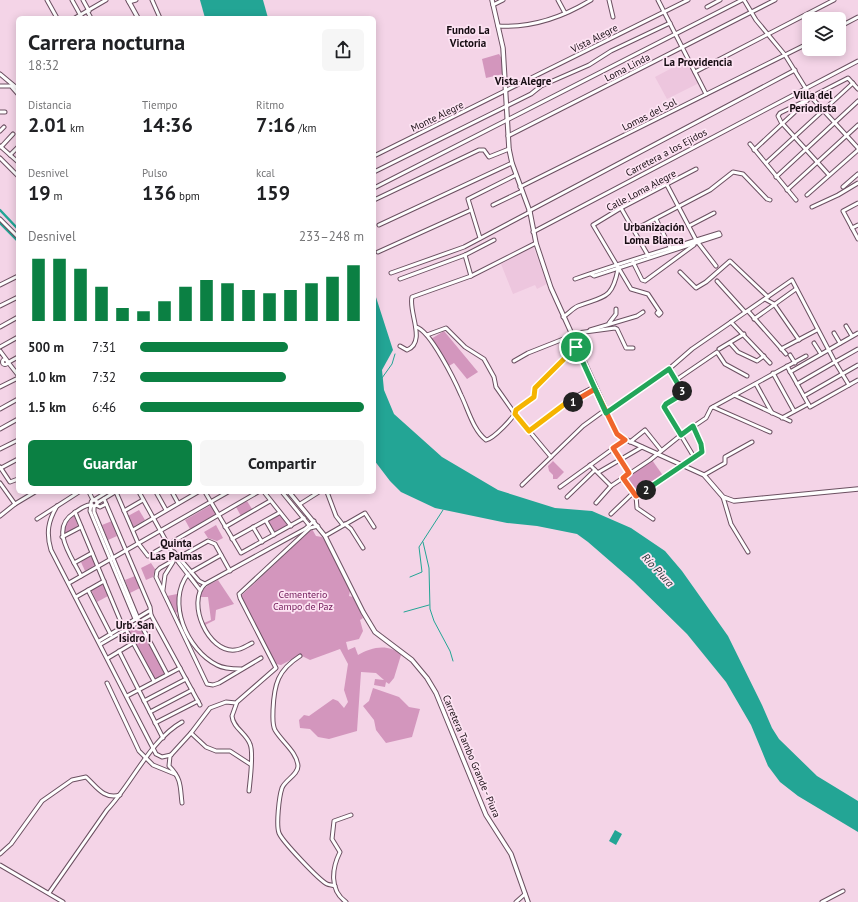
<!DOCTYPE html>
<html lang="es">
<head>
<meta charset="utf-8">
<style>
  :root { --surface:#fff; --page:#f6f6f6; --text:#202124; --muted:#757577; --accent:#0b8043 }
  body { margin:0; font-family:"PT Sans",sans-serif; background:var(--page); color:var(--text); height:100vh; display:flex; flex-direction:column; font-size:15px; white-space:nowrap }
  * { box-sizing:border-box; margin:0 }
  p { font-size:13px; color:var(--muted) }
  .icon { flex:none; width:22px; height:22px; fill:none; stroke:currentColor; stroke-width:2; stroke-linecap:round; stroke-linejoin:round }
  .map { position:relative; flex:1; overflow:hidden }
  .side { position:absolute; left:16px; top:16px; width:360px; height:478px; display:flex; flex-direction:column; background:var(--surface); border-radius:6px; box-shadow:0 2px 10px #0003 }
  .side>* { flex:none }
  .controls { position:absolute; left:802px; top:12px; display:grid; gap:8px }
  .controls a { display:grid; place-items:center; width:44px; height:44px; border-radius:6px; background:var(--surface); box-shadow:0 2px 10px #0003; font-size:20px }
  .pin { position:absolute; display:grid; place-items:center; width:34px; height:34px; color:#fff; margin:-17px; border:2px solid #fff; border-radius:50%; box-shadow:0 1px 4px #0007 }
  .km { position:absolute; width:20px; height:20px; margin:-10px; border-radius:50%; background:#222; color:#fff; font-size:11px; line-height:20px; text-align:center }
  .round { display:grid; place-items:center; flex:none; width:42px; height:42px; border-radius:6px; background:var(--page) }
  .head { display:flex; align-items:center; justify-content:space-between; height:68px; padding:0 12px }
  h1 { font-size:22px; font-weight:700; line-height:30px }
  .figures { display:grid; grid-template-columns:repeat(3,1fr); gap:6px; height:68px; padding:4px 12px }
  .figures div { display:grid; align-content:center }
  .figures b { font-size:20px; font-weight:700 }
  .figures small { font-size:11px; font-weight:400 }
  .figures p { font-size:11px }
  .chart { height:112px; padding:8px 12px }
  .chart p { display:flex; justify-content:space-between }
  .chart svg { width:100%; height:72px; margin-top:4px; stroke:var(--accent); stroke-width:6 }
  .action { display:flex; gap:8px; margin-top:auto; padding:8px 12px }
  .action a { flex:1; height:46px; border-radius:6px; background:var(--accent); color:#fff; font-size:16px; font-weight:700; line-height:46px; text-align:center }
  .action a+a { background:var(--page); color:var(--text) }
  ul { padding:0 12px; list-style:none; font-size:13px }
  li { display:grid; grid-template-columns:64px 48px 1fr; align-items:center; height:30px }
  li i { height:10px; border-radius:5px; background:var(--accent) }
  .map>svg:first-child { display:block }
</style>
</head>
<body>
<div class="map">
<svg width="858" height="902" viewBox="0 0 858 902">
  <rect width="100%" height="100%" fill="#f4d4e7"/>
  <!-- built -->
  <g fill="#edc6de">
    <polygon points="687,60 699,83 667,99 655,77"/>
    <polygon points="533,246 547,284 537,289 535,285 513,294 501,264"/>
  </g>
  <!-- green -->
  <g fill="#d396bd">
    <polygon points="499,54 502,59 503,74 486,78 482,59"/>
    <polygon points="444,331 478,372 467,379 454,363 447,367 431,339"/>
    <polygon points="652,460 664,477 637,495 625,479"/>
    <polygon points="553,461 564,472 557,479 553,479 553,475 549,471 548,466"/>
    <polygon points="247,501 252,509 241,516 236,507"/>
    <polygon points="211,505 216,514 190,529 185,520"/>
    <polygon points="139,510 145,520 133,527 128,516"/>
    <polygon points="74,515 78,526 64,535 65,525"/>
    <polygon points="279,515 288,525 275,532 268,521"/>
    <polygon points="112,521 117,536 108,540 102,525"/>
    <polygon points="216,525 223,538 217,541 208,538 204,532"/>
    <path d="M312 529 316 536 322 537 328 545 350 591 349 596 353 597 363 618 360 620 363 631 359 639 346 642 348 650 355 647 358 655C371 647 389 643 401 655L394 678 389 684 386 682 385 687 374 685 375 679 384 680 376 673 361 672 357 731 329 739 318 737 310 729 300 728 299 720 304 715 309 716 333 699 338 701 344 708 348 702 344 690 348 664 340 649 310 660 300 655 281 665 276 664 241 596Z"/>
    <polygon points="91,556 95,565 85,571 81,562"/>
    <polygon points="151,563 155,569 153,577 146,580 141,568"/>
    <polygon points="135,576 140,588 130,593 125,580"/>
    <path d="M218 580 234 604 216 610 215 620 205 625 204 623 211 620 208 597H200C202 587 210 584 218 580Z"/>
    <polygon points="103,583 108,596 97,602 91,590"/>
    <polygon points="177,594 178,611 176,613 167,596"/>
    <polygon points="139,623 165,673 154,680 127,631"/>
    <polygon points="373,688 399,697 409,707 420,709 412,737 386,743 376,730 374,720 363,706 369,701"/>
  </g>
  <!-- water -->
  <g fill="#23a595">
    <polygon points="200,0 263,0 268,18 205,18"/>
    <polygon points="374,291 393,350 382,370 384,390 394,414 442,457 498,490 555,508 592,511 631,528 665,551 682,571 728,636 762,705 772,728 779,739 817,776 858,801 858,832 798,796 780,782 768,766 751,725 726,682 687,634 633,581 588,542 577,534 537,526 507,523 435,508 401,492 390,481 374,460"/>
    <polygon points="615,830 622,834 616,845 609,841"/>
  </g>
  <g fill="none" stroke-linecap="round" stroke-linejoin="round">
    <!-- stream -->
    <g stroke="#23a595" stroke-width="1">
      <polyline points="382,378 392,364 395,354"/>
      <polyline points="423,542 429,568 430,609 434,621 450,651 453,661"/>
      <polyline points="410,577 422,572 419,547 443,510"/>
      <polyline points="404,612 429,605"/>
    </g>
    <!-- canal -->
    <g stroke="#23a595" stroke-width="2.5">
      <polyline points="0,210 18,229"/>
      <polyline points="0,223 18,241"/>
    </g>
    <defs>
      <g id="minor">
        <polyline points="47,0 57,18"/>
        <polyline points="72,0 82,18"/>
        <polyline points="83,0 89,11"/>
        <polyline points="152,0 160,18"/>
        <polyline points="558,0 565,13"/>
        <polyline points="609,0 613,17"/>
        <polyline points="658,0 706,94"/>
        <polyline points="744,0 756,20 785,55 811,97 858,148"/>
        <polyline points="129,2 136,0"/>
        <polyline points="493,5 503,0"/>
        <polyline points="707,7 720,0"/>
        <polyline points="87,11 91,18"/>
        <polyline points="75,18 106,0"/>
        <path d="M498 26C531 28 563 17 591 0"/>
        <polyline points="839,27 858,17"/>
        <polyline points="695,72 834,0"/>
        <polyline points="0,74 18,89"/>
        <polyline points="0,86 11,86 18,94"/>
        <polyline points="807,100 780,113 778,116 781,122 829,175"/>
        <polyline points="0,112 5,112"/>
        <polyline points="0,131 4,127"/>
        <polyline points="508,136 775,0"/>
        <polyline points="750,144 796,200"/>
        <polyline points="0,146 18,162"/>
        <polyline points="1,147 13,134"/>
        <polyline points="754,150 811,97 848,78 858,89"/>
        <polyline points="10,155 18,147"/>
        <polyline points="374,156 688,0"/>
        <polyline points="0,158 18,176"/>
        <polyline points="766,163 853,83"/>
        <polyline points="374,172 531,94 541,86 589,65 611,51 670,23"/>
        <polyline points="776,177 858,101"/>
        <polyline points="667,185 696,240 716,266"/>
        <polyline points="520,187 809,43"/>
        <polyline points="843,187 858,174"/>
        <polyline points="374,188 742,0"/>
        <polyline points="787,190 858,125"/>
        <polyline points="807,195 858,150"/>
        <polyline points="374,200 479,150 484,150 489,157 509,149"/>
        <polyline points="858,203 843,211 858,239"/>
        <polyline points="493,205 522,191"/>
        <polyline points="812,207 838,195 858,183"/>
        <polyline points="621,208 649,257"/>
        <polyline points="529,211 795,70"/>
        <polyline points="0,219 18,237"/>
        <polyline points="656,219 671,249"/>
        <polyline points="379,225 512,163"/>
        <polyline points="689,226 714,213"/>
        <polyline points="852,228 858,225"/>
        <polyline points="634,230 710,190 733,172 743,174 767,199 770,200"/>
        <polyline points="533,232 858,61"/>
        <polyline points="480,238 468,199 516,175"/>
        <polyline points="378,252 471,210"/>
        <polyline points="465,255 471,276"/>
        <polyline points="633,262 642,280 645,281 694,245"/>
        <polyline points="680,272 696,288 706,282 730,261 768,297"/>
        <polyline points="391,273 464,247 530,212"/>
        <polyline points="400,279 465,255 494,240"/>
        <path d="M575 279C623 262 671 248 719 233L720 235 594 276 591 274"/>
        <polyline points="717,281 745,312"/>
        <polyline points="0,285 18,276"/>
        <polyline points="765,299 774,304 799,340"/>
        <polyline points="0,306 18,297"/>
        <polygon points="659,311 661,313 659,315 657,313"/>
        <polyline points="748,311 786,354"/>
        <polyline points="660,312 648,294 631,289 593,225 621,208 696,169"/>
        <path d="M563 317C568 314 573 308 578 306 604 296 612 300 618 269"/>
        <polyline points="754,319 796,289"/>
        <polyline points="731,322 770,363"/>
        <polyline points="609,323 616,314 616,309"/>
        <polyline points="846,326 852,336"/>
        <polyline points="0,327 18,317"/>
        <path d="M416 327C430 330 455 381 461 395 468 409 473 430 486 440 493 439 515 417 516 410L534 397 535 388 576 347"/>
        <polyline points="590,330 637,316 643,312"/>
        <polyline points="834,333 840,343"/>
        <polyline points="570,334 615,328 617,329 626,348 633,348"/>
        <polyline points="427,335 446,328 465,347 484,359 494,377 496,387 515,414 551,457"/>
        <polyline points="730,343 738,352 757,361 764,356"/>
        <polyline points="814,343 821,354"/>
        <path d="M400 346 407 350C427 342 408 312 412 297L471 276 536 243"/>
        <polyline points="0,347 18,337"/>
        <polyline points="719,349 744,334"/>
        <polyline points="781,349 817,330"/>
        <polyline points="0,351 6,359"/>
        <polyline points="790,355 795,363"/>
        <circle cx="5" cy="362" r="2.5"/>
        <polyline points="7,361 18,375"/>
        <polyline points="514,361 528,353 571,336"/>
        <polyline points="9,362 18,357"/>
        <polyline points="787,366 810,407 858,380"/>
        <polyline points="669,369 684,393 689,391"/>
        <polyline points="790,372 858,333"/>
        <polyline points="773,373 794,411"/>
        <polyline points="676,380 717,352 725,364 747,376"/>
        <polyline points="756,384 772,413"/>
        <polyline points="797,384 835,362 849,385"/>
        <polyline points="0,387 18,378"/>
        <polyline points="684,393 664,407 694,457"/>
        <polyline points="734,395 790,421"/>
        <polyline points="804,396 858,365"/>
        <polyline points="570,400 572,402 595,389"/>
        <polyline points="713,407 770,432"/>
        <polyline points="0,409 18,399"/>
        <polyline points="606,413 669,369 692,349 792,280 835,362 858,349"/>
        <polyline points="782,418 808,404"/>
        <polyline points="0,429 18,419"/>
        <polyline points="529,431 575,397 594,387"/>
        <polyline points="630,442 645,430 661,450"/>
        <polyline points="613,448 629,473"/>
        <polyline points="0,449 18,440"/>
        <polyline points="590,465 611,486"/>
        <polyline points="0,467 10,482 18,479"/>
        <polyline points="1,468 18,459"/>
        <polyline points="599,472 642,447"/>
        <polyline points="704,475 725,463 725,457 752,442"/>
        <polyline points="623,477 636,496 637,508 653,519"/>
        <polyline points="0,483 15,504 35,492"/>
        <polyline points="522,485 583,426 605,410"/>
        <polyline points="560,487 625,440"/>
        <polyline points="89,492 93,500"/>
        <polyline points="116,492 138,543 148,556 258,492"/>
        <polyline points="139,492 176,559 200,590"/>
        <polyline points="156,492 166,510"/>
        <polyline points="172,492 178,503"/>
        <polyline points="205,492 241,553 304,518"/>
        <polyline points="264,492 291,526"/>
        <polyline points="282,492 309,525"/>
        <polyline points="327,492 336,516 343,525"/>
        <polyline points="636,496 702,452 701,444 693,426"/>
        <polyline points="567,497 595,470"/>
        <polyline points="723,497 731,524 748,552"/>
        <polyline points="104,499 150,607 151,615 200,705"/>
        <circle cx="94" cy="503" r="3"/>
        <polyline points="94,500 107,492"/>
        <polyline points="97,503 115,492"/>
        <polyline points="596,503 611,486 650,460 681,435 706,418 711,408 806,356"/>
        <polyline points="91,504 90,511 135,619 139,621 94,512 94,506"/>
        <polyline points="300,504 319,492"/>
        <polyline points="96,505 100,507 106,504"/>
        <path d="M57 506C48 521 46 533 51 550L156 754 162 757 171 755"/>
        <polyline points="124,511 143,500"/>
        <polyline points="75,512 123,627"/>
        <polyline points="611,514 634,492"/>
        <polyline points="0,516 15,504"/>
        <polyline points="37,519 79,492"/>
        <polyline points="266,521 274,535"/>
        <polyline points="345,524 351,529 363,548"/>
        <polyline points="225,527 270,501"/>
        <polyline points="253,527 262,542"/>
        <polyline points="133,530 198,492"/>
        <polyline points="325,536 365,513 374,527"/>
        <polyline points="62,537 81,527"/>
        <polyline points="232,539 279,513"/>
        <polyline points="174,552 199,581 205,584"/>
        <polyline points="74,563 92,553"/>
        <polyline points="230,571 215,544 208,541 160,568 157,571 156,577 207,684 213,685 219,683 261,658"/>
        <polyline points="191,572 221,555"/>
        <path d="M188 574C166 602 187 650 217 665 224 669 233 669 241 669"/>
        <path d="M81 576C72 557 49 529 74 513 79 510 84 505 90 505"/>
        <polyline points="69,583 228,492"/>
        <polyline points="88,590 111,635"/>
        <polyline points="163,590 165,575 173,562"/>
        <polyline points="76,597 104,581"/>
        <polyline points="139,621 167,674"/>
        <polyline points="124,626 154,681"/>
        <polyline points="99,641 149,611"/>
        <path d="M252 643C246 646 241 650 235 650 208 653 186 602 205 584L305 529 314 521"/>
        <polyline points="101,644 151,615"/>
        <polyline points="119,651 163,738"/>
        <path d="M300 656C278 670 274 684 273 710 273 717 272 724 275 730 282 742 297 752 298 766 298 775 285 780 282 788 279 797 276 825 279 833 282 841 319 880 327 884 329 885 333 885 335 886"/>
        <polyline points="108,658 133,643"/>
        <polyline points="107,683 139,751 153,765 175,774"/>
        <polyline points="127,696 180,668"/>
        <polyline points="144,701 186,679"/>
        <polyline points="150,712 192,690"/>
        <polyline points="155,723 198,701"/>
        <polyline points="191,733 206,747 216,751 230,751 250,764"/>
        <path d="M249 791C250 780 254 753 250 744 246 733 233 728 232 716L237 702 276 668 240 598 239 594 310 528 318 526"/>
        <path d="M182 803C180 787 182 779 169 766L170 756 191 733 210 708 226 702 236 703"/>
        <path d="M0 854 11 844 42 801 72 780 86 777C96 786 104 800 120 795"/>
        <polyline points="0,865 63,902"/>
        <path d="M49 893 107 810C132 784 150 740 182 722"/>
        <path d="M346 902C329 890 332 868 340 852L332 839 334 821 351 815"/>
        <polyline points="516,902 525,894"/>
        <polyline points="822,902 843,891"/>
      </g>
      <g id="major">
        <polyline points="128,0 138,18"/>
        <polyline points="492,0 503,48 509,149 512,163 530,212 536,243 551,288 618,436 704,475 723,497 734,501 858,489"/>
        <polyline points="289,492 325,536 363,612 375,632 412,660 427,678 436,693 486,815 511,854 528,902"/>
      </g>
    </defs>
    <!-- minor casing -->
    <use href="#minor" stroke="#6b5061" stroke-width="5"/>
    <!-- major casing -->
    <use href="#major" stroke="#6b5061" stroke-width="5.5"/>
    <!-- minor -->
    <use href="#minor" stroke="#fff" stroke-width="3"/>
    <!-- major -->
    <use href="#major" stroke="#fff" stroke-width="3.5"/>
  </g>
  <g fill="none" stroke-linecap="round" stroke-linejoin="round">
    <defs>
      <polyline id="split-1" points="573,402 570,400 529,431 515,414 516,410 534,397 535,388 576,347"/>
      <polyline id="split-2" points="573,402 595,389 617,434 625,440 613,448 629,473 623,478 636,496 646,490"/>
      <polyline id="split-3" points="646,490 702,452 701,444 693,426 681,435 664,407 666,404 684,393 682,391"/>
      <polyline id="split-4" points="576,347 606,413 669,369 682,391"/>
    </defs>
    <!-- split-1 casing -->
    <use href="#split-1" stroke="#fff" stroke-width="8"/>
    <!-- split-2 casing -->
    <use href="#split-2" stroke="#fff" stroke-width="8"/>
    <!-- split-3 casing -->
    <use href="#split-3" stroke="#fff" stroke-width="8"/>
    <!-- split-4 casing -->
    <use href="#split-4" stroke="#fff" stroke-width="8"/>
    <!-- split-1 -->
    <use href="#split-1" stroke="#f5b400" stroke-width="5"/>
    <!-- split-2 -->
    <use href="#split-2" stroke="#f0652b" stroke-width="5"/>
    <!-- split-3 -->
    <use href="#split-3" stroke="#22a559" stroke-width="5"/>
    <!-- split-4 -->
    <use href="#split-4" stroke="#22a559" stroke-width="5"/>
  </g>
  <g text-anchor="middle" stroke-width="3.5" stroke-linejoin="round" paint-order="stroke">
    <!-- street labels -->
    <g font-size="10" fill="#160c12" stroke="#fde3f3">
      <text transform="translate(594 38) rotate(-27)" y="4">Vista Alegre</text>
      <text transform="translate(627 67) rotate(-27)" y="4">Loma Linda</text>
      <text transform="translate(649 114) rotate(-27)" y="4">Lomas del Sol</text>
      <text transform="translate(437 116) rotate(-26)" y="4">Monte Alegre</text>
      <text transform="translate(666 152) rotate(-28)" y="4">Carretera a los Ejidos</text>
      <text transform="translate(641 190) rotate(-28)" y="4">Calle Loma Alegre</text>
      <text transform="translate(472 756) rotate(67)" y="4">Carretera Tambo Grande - Piura</text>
    </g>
    <!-- park labels -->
    <g font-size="10" fill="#701958" stroke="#fde3f3">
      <text x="303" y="598">Cementerio<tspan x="303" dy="12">Campo de Paz</tspan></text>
    </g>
    <!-- neighbourhood labels -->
    <g font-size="11" font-weight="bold" fill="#160c12" stroke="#fde3f3">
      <text x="468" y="34">Fundo La<tspan x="468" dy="13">Victoria</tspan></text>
      <text x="698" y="66">La Providencia</text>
      <text x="523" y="85">Vista Alegre</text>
      <text x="813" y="99">Villa del<tspan x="813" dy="13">Periodista</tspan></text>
      <text x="654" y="231">Urbanización<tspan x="654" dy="13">Loma Blanca</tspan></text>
      <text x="176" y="547">Quinta<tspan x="176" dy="13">Las Palmas</tspan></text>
      <text x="135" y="629">Urb. San<tspan x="135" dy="13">Isidro I</tspan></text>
    </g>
    <!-- water labels -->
    <g font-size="11" font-style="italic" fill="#1d322e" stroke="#fde3f3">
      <text transform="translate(658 570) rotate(47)" y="4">Río Piura</text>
    </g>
  </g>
</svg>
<div class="controls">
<a><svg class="icon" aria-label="layers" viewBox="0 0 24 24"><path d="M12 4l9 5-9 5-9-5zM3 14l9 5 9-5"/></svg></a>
</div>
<div class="pin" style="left:576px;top:347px;background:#1e9e55"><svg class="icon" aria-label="arrive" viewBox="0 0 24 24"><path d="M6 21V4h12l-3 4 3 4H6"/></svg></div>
<b class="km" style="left:573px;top:402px">1</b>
<b class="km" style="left:646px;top:490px">2</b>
<b class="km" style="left:682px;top:391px">3</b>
<section class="side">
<div class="head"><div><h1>Carrera nocturna</h1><p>18:32</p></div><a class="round"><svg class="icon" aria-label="share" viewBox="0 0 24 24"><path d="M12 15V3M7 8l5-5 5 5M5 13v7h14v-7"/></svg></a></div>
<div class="figures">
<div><p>Distancia</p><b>2.01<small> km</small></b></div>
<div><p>Tiempo</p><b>14:36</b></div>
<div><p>Ritmo</p><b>7:16<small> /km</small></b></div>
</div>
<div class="figures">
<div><p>Desnivel</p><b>19<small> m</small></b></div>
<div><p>Pulso</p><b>136<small> bpm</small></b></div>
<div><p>kcal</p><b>159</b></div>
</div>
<div class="chart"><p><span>Desnivel</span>233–248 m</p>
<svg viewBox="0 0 160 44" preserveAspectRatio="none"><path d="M5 44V6M15 44V6M25 44V12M35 44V23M45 44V36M55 44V38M65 44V32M75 44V23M85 44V19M95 44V21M105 44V25M115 44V27M125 44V25M135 44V21M145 44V17M155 44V10"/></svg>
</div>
<ul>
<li><b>500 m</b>7:31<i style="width:66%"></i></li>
<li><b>1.0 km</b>7:32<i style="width:65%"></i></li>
<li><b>1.5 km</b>6:46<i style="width:100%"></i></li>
</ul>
<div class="action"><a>Guardar</a><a>Compartir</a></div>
</section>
</div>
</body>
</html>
